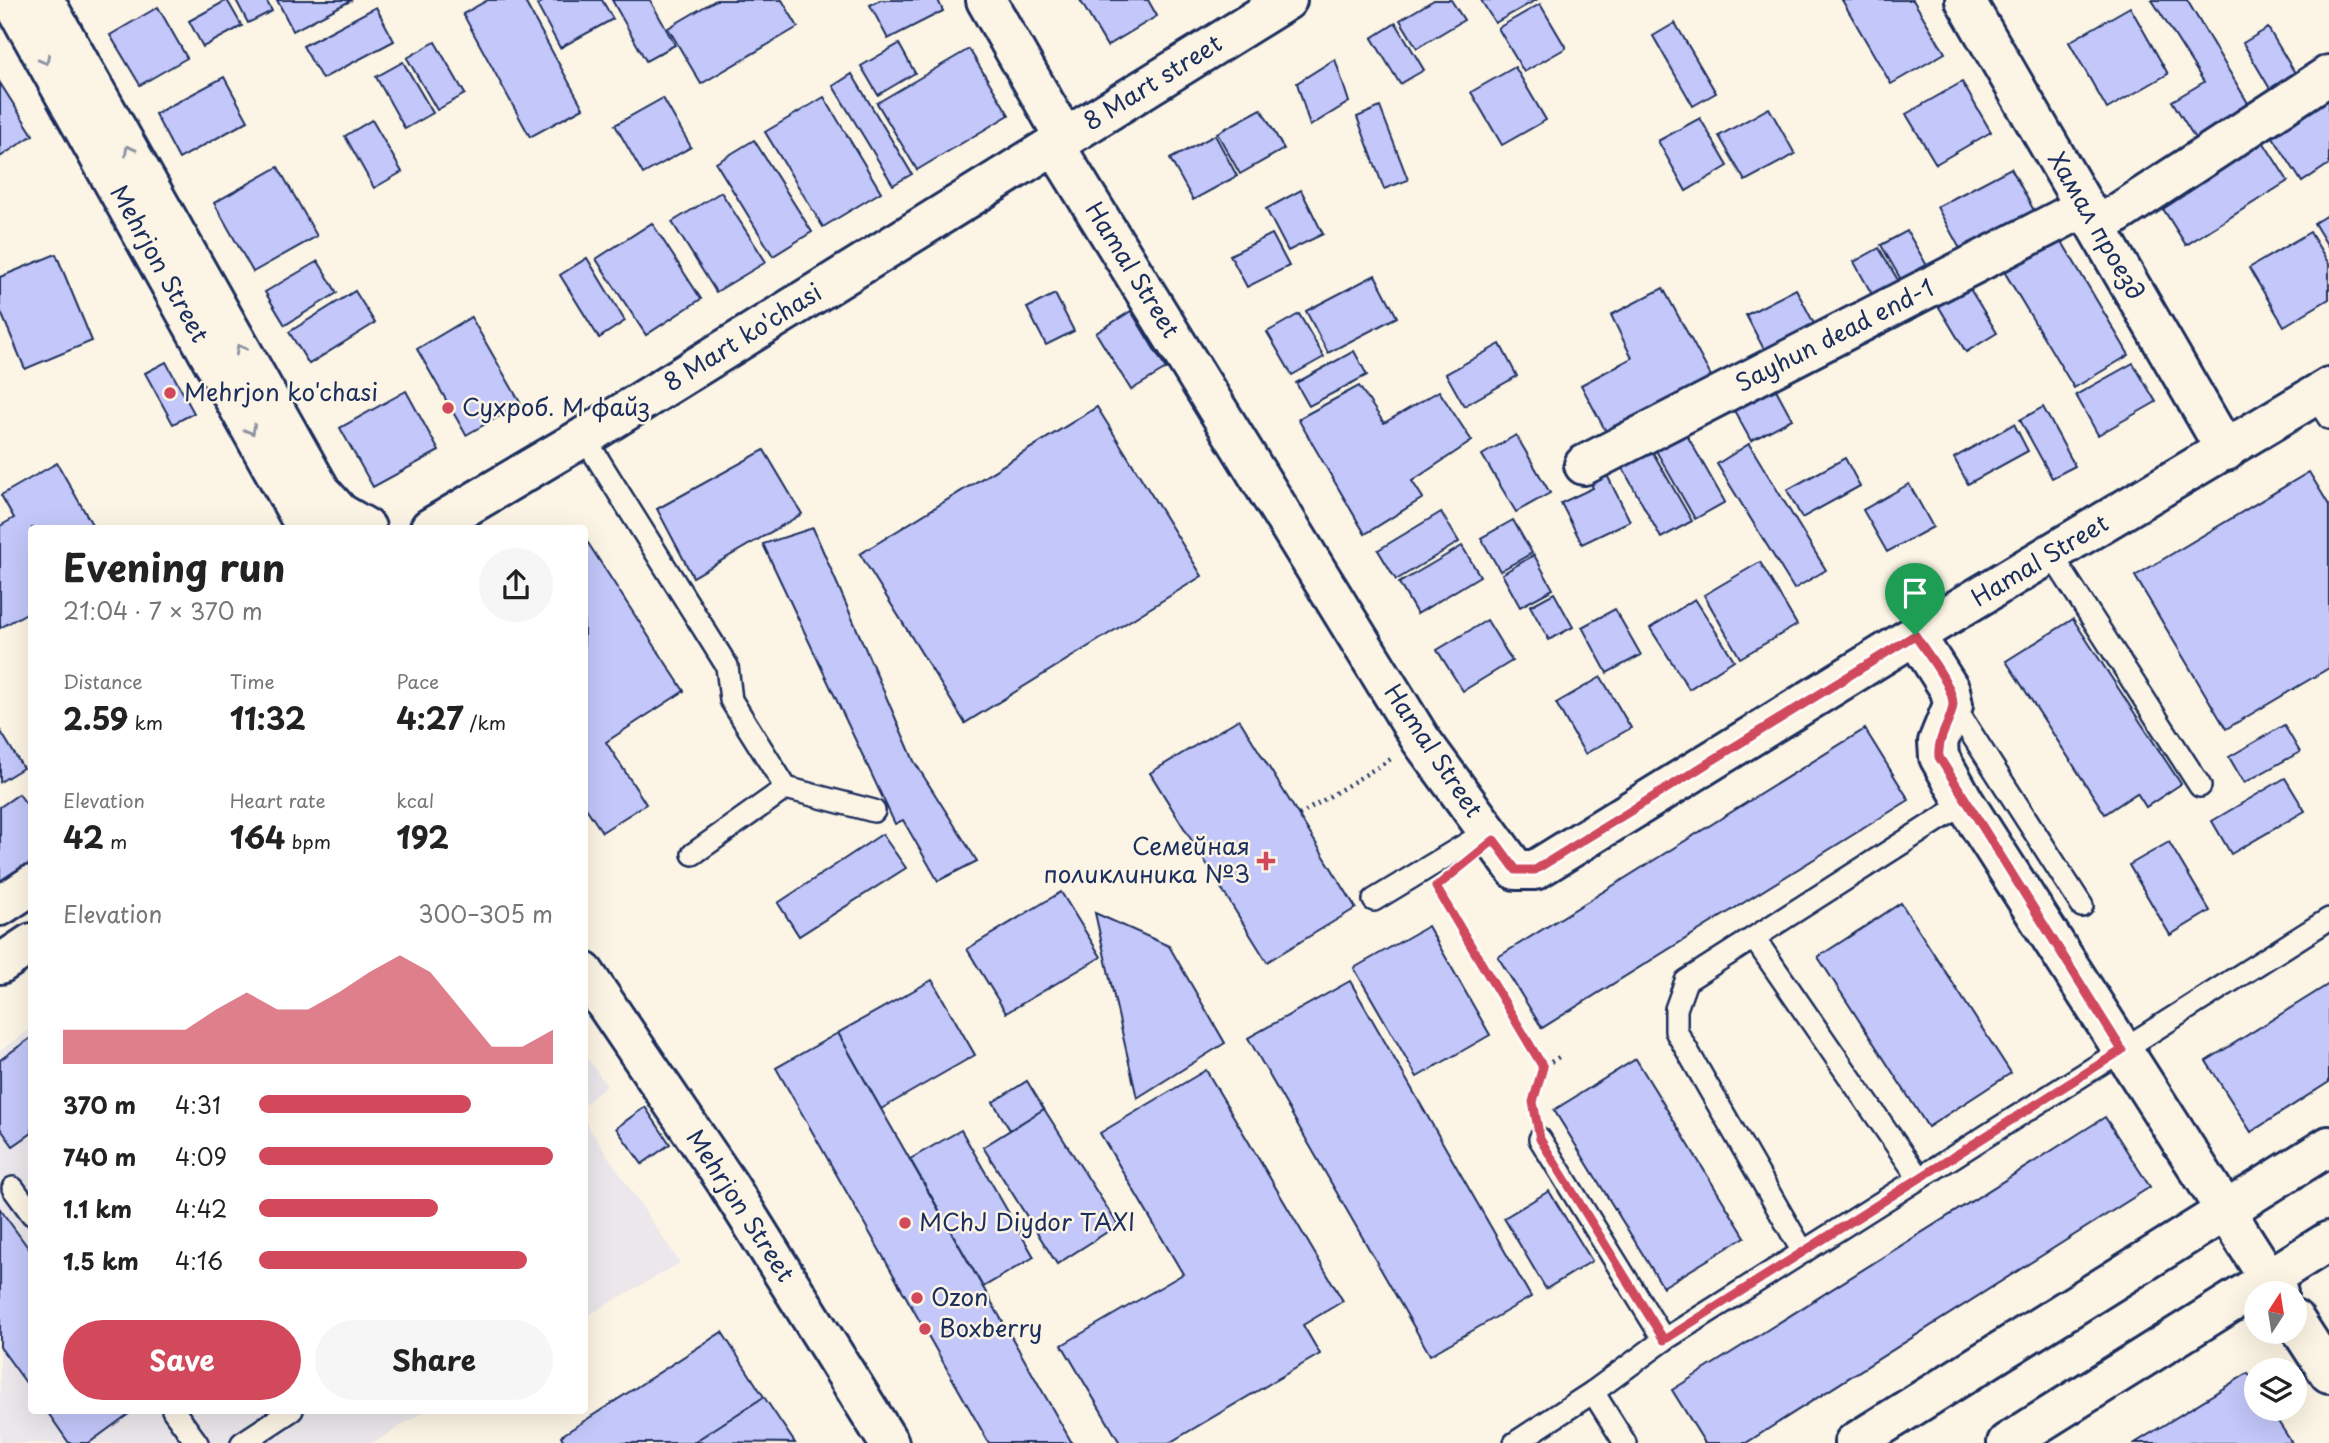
<!DOCTYPE html>
<html lang="en">
<head>
<meta charset="utf-8">
<style>
  :root { --surface:#fff; --page:#f6f6f6; --text:#222; --muted:#767676; --accent:#d1495b }
  body { margin:0; font-family:"Playpen Sans",sans-serif; background:var(--page); color:var(--text); height:100vh; display:flex; flex-direction:column; font-size:26px; white-space:nowrap }
  * { box-sizing:border-box; margin:0 }
  p { font-size:23px; color:var(--muted) }
  .icon { flex:none; width:38px; height:38px; fill:none; stroke:currentColor; stroke-width:2; stroke-linecap:round; stroke-linejoin:round }
  .map { position:relative; flex:1; overflow:hidden }
  .sheet { position:absolute; left:28px; top:525px; width:560px; height:889px; display:flex; flex-direction:column; background:var(--surface); border-radius:7px; box-shadow:0 7px 28px #0002 }
  .sheet>* { flex:none }
  .needle { width:46px; rotate:12deg }
  .buttons { position:absolute; left:2244px; top:1281px; display:grid; gap:14px }
  .buttons a { display:grid; place-items:center; width:63px; height:63px; border-radius:50%; background:var(--surface); box-shadow:0 7px 28px #0002; font-size:35px }
  .pin { position:absolute; display:grid; place-items:center; width:60px; height:60px; color:#fff; margin:-72px -30px; border-radius:50% 50% 50% 0; rotate:-45deg; box-shadow:0 0 7px #0007 }
  .pin .icon { rotate:45deg }
  .round { display:grid; place-items:center; flex:none; width:74px; height:74px; border-radius:37px; background:var(--page) }
  .headline { display:flex; align-items:center; justify-content:space-between; height:119px; padding:0 35px }
  h1 { font-size:38px; font-weight:700; line-height:52px }
  .figures { display:grid; grid-template-columns:repeat(3,1fr); gap:10px; height:119px; padding:7px 35px }
  .figures div { display:grid; align-content:center }
  .figures b { font-size:30px; font-weight:700 }
  .figures small { font-size:19px; font-weight:400 }
  .figures p { font-size:19px }
  .chart { height:196px; padding:14px 35px }
  .chart p { display:flex; justify-content:space-between }
  .chart svg { width:100%; height:126px; margin-top:7px; fill:var(--accent); opacity:.7 }
  .cta { display:flex; gap:14px; margin-top:auto; padding:14px 35px }
  .cta a { flex:1; height:80px; border-radius:42px; background:var(--accent); color:#fff; font-size:28px; font-weight:700; line-height:80px; text-align:center }
  .cta a+a { background:var(--page); color:var(--text) }
  ul { padding:0 35px; list-style:none; font-size:23px }
  li { display:grid; grid-template-columns:112px 84px 1fr; align-items:center; height:52px }
  li i { height:18px; border-radius:9px; background:var(--accent) }
  .map>svg:first-child { display:block }
</style>
</head>
<body>
<div class="map">
<svg width="2329" height="1443" viewBox="0 0 2329 1443">
  <rect width="100%" height="100%" fill="#fcf5e5"/>
  <filter id="ink" filterUnits="userSpaceOnUse"><feTurbulence type="fractalNoise" baseFrequency=".0143" numOctaves="2"/><feDisplacementMap in="SourceGraphic" scale="14" xChannelSelector="R" yChannelSelector="G"/><feConvolveMatrix kernelMatrix="1 2 1 2 8 2 1 2 1" color-interpolation-filters="sRGB"/></filter>
  <g filter="url(#ink)">
    <!-- built -->
    <g fill="#ebe7eb">
      <polygon points="31,1028 32,1410 425,1411 373,1443 0,1443 0,1051"/>
      <polygon points="585,1055 607,1086 585,1104 584,1104"/>
      <polygon points="585,1122 680,1263 585,1317 584,1317"/>
    </g>
    <!-- building -->
    <g fill="#c3c7f9" stroke="#1b2f5e" stroke-width="2">
      <polygon points="227,0 242,26 203,47 189,21"/>
      <polygon points="236,0 266,0 272,11 248,23"/>
      <polygon points="277,0 352,0 293,31"/>
      <polygon points="488,0 524,0 583,108 530,137 463,14"/>
      <polygon points="546,0 602,0 613,19 560,48 537,5"/>
      <polygon points="612,0 650,0 675,45 646,61"/>
      <polygon points="716,0 782,0 798,27 701,84 668,28"/>
      <polygon points="880,0 938,0 943,11 888,39 870,5"/>
      <polygon points="1080,0 1148,0 1157,16 1107,46"/>
      <polygon points="1434,0 1451,0 1464,20 1417,48 1400,20"/>
      <polygon points="1481,0 1536,0 1495,23"/>
      <polygon points="1842,0 1913,0 1945,53 1891,84"/>
      <polygon points="2152,0 2187,0 2255,115 2201,148 2172,101 2204,82"/>
      <polygon points="1540,4 1566,48 1524,72 1498,28"/>
      <polygon points="158,7 187,58 140,85 110,35"/>
      <polygon points="376,7 394,41 322,79 303,46"/>
      <polygon points="2130,7 2168,74 2107,109 2069,42"/>
      <polygon points="1396,23 1424,70 1400,84 1372,38"/>
      <polygon points="1675,23 1716,93 1693,106 1653,36"/>
      <polygon points="2268,28 2304,88 2279,104 2243,43"/>
      <polygon points="435,42 465,94 437,110 407,58"/>
      <polygon points="899,44 915,73 878,95 861,66"/>
      <polygon points="969,49 1009,115 917,170 877,103"/>
      <polygon points="1335,59 1349,102 1310,126 1297,83"/>
      <polygon points="403,62 433,113 405,129 376,77"/>
      <polygon points="1515,67 1546,120 1502,145 1471,92"/>
      <polygon points="852,74 912,174 893,185 833,86"/>
      <polygon points="224,77 248,121 179,159 155,114"/>
      <polygon points="1962,82 1991,132 1936,164 1906,114"/>
      <polygon points="0,83 33,135 0,157"/>
      <polygon points="824,97 881,192 823,227 765,132"/>
      <polygon points="663,98 691,147 643,174 615,125"/>
      <polygon points="2329,100 2329,164 2302,182 2273,137"/>
      <polygon points="1380,107 1408,180 1384,189 1357,117"/>
      <polygon points="1769,108 1795,154 1745,181 1719,136"/>
      <polygon points="1261,109 1284,149 1240,174 1217,133"/>
      <polygon points="1700,118 1728,166 1686,191 1658,141"/>
      <polygon points="372,120 402,172 374,188 345,136"/>
      <polygon points="1215,135 1237,176 1193,200 1170,159"/>
      <polygon points="754,140 812,232 773,256 716,163"/>
      <polygon points="2262,140 2288,181 2186,245 2160,204"/>
      <polygon points="278,167 317,236 253,272 214,203"/>
      <polygon points="2011,168 2038,218 1965,258 1937,207"/>
      <polygon points="1301,190 1323,234 1288,251 1266,209"/>
      <polygon points="721,192 766,262 716,292 672,222"/>
      <polygon points="2329,214 2329,248 2314,223"/>
      <polygon points="652,223 701,299 646,335 596,259"/>
      <polygon points="2055,230 2129,355 2074,388 1999,263"/>
      <polygon points="1907,231 1933,276 1907,290 1881,245"/>
      <polygon points="2310,232 2329,264 2329,299 2284,326 2249,268"/>
      <polygon points="1272,234 1289,266 1247,287 1230,255"/>
      <polygon points="1879,248 1905,292 1879,307 1854,262"/>
      <polygon points="56,254 92,341 25,369 0,310 0,277"/>
      <polygon points="587,258 625,321 599,338 560,275"/>
      <polygon points="318,261 337,293 285,325 265,292"/>
      <polygon points="1375,275 1397,317 1328,353 1306,311"/>
      <polygon points="1967,284 1997,333 1966,352 1936,302"/>
      <polygon points="1663,288 1717,387 1612,443 1581,385 1632,358 1611,315"/>
      <polygon points="1796,289 1820,335 1770,361 1746,315"/>
      <polygon points="355,291 375,323 309,364 289,332"/>
      <polygon points="1055,294 1074,331 1046,345 1027,308"/>
      <polygon points="1131,311 1166,369 1131,390 1096,333"/>
      <polygon points="1299,314 1324,357 1292,375 1267,332"/>
      <polygon points="471,317 521,404 466,435 417,349"/>
      <polygon points="1500,344 1517,376 1464,406 1446,374"/>
      <polygon points="1354,351 1367,375 1309,406 1296,383"/>
      <polygon points="166,362 194,413 173,424 145,373"/>
      <polygon points="2133,363 2156,402 2098,435 2076,395"/>
      <polygon points="1772,382 1792,419 1751,441 1731,405"/>
      <polygon points="1359,386 1384,423 1439,391 1472,441 1412,481 1423,498 1365,534 1298,419"/>
      <polygon points="406,391 439,451 373,487 340,428"/>
      <polygon points="1097,407 1202,576 965,723 860,554"/>
      <polygon points="2043,407 2075,466 2052,478 2020,420"/>
      <polygon points="2014,424 2028,451 1968,484 1954,458"/>
      <polygon points="1685,432 1725,502 1695,519 1655,449"/>
      <polygon points="1516,435 1550,493 1516,512 1482,455"/>
      <polygon points="1749,444 1826,570 1794,589 1717,464"/>
      <polygon points="764,450 802,514 693,577 657,509"/>
      <polygon points="1652,451 1692,521 1661,538 1622,467"/>
      <polygon points="1845,458 1860,486 1802,518 1787,490"/>
      <polygon points="57,463 94,528 32,528 32,610 0,628 0,526 14,518 1,495"/>
      <polygon points="1601,463 1630,521 1582,544 1561,503 1593,488 1586,471"/>
      <polygon points="2309,472 2329,505 2329,668 2226,729 2135,576"/>
      <polygon points="1909,484 1933,527 1887,552 1863,510"/>
      <polygon points="1441,512 1459,542 1396,580 1378,550"/>
      <polygon points="1513,520 1532,553 1500,571 1481,538"/>
      <polygon points="813,528 914,761 977,861 938,881 903,820 895,824 763,544"/>
      <polygon points="588,543 684,691 606,742 646,804 602,832 584,805 584,546"/>
      <polygon points="1462,546 1480,576 1417,614 1399,583"/>
      <polygon points="1534,555 1553,589 1520,607 1502,574"/>
      <polygon points="1760,562 1797,625 1740,658 1704,595"/>
      <polygon points="1554,593 1573,627 1549,640 1530,606"/>
      <polygon points="1695,599 1734,660 1689,689 1650,628"/>
      <polygon points="1615,609 1641,655 1607,673 1582,627"/>
      <polygon points="2073,619 2181,784 2146,807 2137,793 2105,814 2006,661"/>
      <polygon points="1487,620 1512,661 1463,691 1437,650"/>
      <polygon points="1601,677 1631,728 1585,754 1556,703"/>
      <polygon points="1239,719 1356,908 1267,962 1150,773"/>
      <polygon points="2284,725 2300,752 2244,783 2229,757"/>
      <polygon points="1865,729 1909,800 1542,1028 1498,957"/>
      <polygon points="0,730 23,768 0,782"/>
      <polygon points="2285,778 2305,811 2231,854 2212,821"/>
      <polygon points="19,794 32,812 32,868 0,889 0,807"/>
      <polygon points="882,834 906,868 799,936 778,903"/>
      <polygon points="2169,842 2210,911 2170,935 2129,865"/>
      <polygon points="1061,892 1101,957 1006,1013 967,949"/>
      <polygon points="1901,903 2011,1073 1928,1127 1818,957"/>
      <polygon points="1095,913 1169,946 1225,1043 1137,1098"/>
      <polygon points="1428,926 1490,1035 1417,1077 1354,968"/>
      <polygon points="932,980 975,1055 881,1109 838,1033"/>
      <polygon points="1350,981 1531,1297 1430,1355 1248,1038"/>
      <polygon points="2329,984 2329,1082 2251,1132 2206,1061"/>
      <polygon points="838,1033 881,1109 1072,1443 989,1443 776,1068"/>
      <polygon points="32,1037 32,1133 13,1146 0,1128 0,1060"/>
      <polygon points="1636,1059 1745,1237 1663,1287 1554,1110"/>
      <polygon points="1206,1070 1343,1301 1303,1325 1320,1354 1169,1443 1120,1443 1062,1345 1183,1274 1100,1133"/>
      <polygon points="1027,1081 1044,1109 1010,1130 993,1102"/>
      <polygon points="645,1107 670,1144 642,1164 616,1128"/>
      <polygon points="1044,1109 1118,1225 1057,1264 983,1147"/>
      <polygon points="2105,1117 2150,1187 1746,1443 1705,1443 1672,1390"/>
      <polygon points="961,1130 1034,1257 983,1287 910,1159"/>
      <polygon points="1549,1191 1592,1261 1546,1289 1504,1218"/>
      <polygon points="0,1209 32,1253 32,1391 0,1347"/>
      <polygon points="722,1332 764,1397 693,1443 565,1443 561,1436"/>
      <polygon points="2248,1373 2256,1386 2256,1409 2270,1409 2292,1443 2135,1443"/>
      <polygon points="764,1397 795,1443 694,1442"/>
      <polygon points="46,1410 134,1410 89,1443 69,1443"/>
    </g>
    <g fill="none" stroke-linecap="round" stroke-linejoin="round">
      <defs>
        <g id="service">
          <polyline points="2315,396 2329,418"/>
          <polyline points="584,437 727,666 731,700 786,788"/>
          <polyline points="2051,554 2200,786"/>
          <polyline points="1953,705 2082,906"/>
          <polyline points="693,854 786,788 874,811"/>
          <polyline points="1374,900 1488,831"/>
          <polyline points="1754,938 1919,1178"/>
          <polyline points="1540,1139 1664,1340"/>
          <polyline points="13,1188 32,1214"/>
          <polyline points="1803,1252 1676,1031 1676,1009 1686,981 1965,803"/>
          <polyline points="1593,1392 1625,1443"/>
          <polyline points="173,1410 197,1443"/>
          <polyline points="242,1443 292,1410"/>
          <polyline points="1515,1443 1593,1392 1664,1340 2329,919"/>
        </g>
        <g id="minor">
          <polyline points="986,0 1064,137"/>
          <polyline points="1965,0 2226,451"/>
          <polyline points="1054,144 1421,740 1516,870 1535,870 1915,635 2329,387"/>
          <polyline points="2097,227 2329,75"/>
          <polyline points="1584,465 2085,207"/>
          <polyline points="1915,635 1950,690 1953,705 1938,742 1939,757 1965,803 2278,1293"/>
          <polyline points="2294,1319 2329,1373"/>
          <polyline points="1854,1443 2329,1146"/>
          <polyline points="2007,1443 2329,1241"/>
        </g>
        <g id="tertiary">
          <polyline points="322,493 340,513 366,528"/>
          <polyline points="430,528 584,437 1287,0"/>
          <polyline points="584,972 727,1183 889,1443"/>
        </g>
        <g id="secondary">
          <polyline points="12,0 306,528"/>
          <polyline points="44,0 322,493 333,528"/>
          <polyline points="0,906 32,885"/>
          <polyline points="0,964 32,943"/>
        </g>
      </defs>
      <!-- service casing -->
      <use href="#service" stroke="#1b2f5e" stroke-width="26"/>
      <!-- minor casing -->
      <use href="#minor" stroke="#1b2f5e" stroke-width="44"/>
      <!-- tertiary casing -->
      <use href="#tertiary" stroke="#1b2f5e" stroke-width="44"/>
      <!-- secondary casing -->
      <use href="#secondary" stroke="#1b2f5e" stroke-width="44"/>
      <!-- path -->
      <g stroke="#1b2f5e" stroke-width="4.5" stroke-dasharray="2 5" stroke-linecap="butt">
        <polyline points="1299,815 1391,759"/>
        <polyline points="1440,895 1543,1067 1562,1055"/>
        <polyline points="1535,1111 1533,1102 1543,1067"/>
      </g>
      <!-- service -->
      <use href="#service" stroke="#fcf5e5" stroke-width="21"/>
      <!-- minor -->
      <use href="#minor" stroke="#fcf5e5" stroke-width="38"/>
      <!-- tertiary -->
      <use href="#tertiary" stroke="#fcf5e5" stroke-width="38"/>
      <!-- secondary -->
      <use href="#secondary" stroke="#fcf5e5" stroke-width="38"/>
    </g>
    <!-- one-way arrows -->
    <defs><path id="oneway-chevron" d="M-2-3.5L2.5 0L-2 3.5" fill="none" stroke-width="1.6" stroke-linecap="round" stroke-linejoin="round" transform="scale(1.75)"/></defs>
    <g stroke="#8c92a2">
      <use href="#oneway-chevron" transform="translate(45 60) rotate(61)"/>
      <use href="#oneway-chevron" transform="translate(129 150) rotate(-119)"/>
      <use href="#oneway-chevron" transform="translate(240 349) rotate(-119)"/>
      <use href="#oneway-chevron" transform="translate(251 430) rotate(61)"/>
    </g>
  </g>
  <g fill="none" stroke-linecap="round" stroke-linejoin="round" filter="url(#ink)">
    <defs>
      <path id="route" d="M1915 635C1925 651 1953 685 1953 704 1952 722 1937 735 1939 757L2122 1050 1664 1340 1540 1139 1533 1102 1543 1067 1436 887 1494 840 1516 870H1535Z"/>
    </defs>
    <!-- route casing -->
    <use href="#route" stroke="#fff" stroke-width="14"/>
    <!-- route -->
    <use href="#route" stroke="#d1495b" stroke-width="9"/>
  </g>
  <!-- markers -->
  <g fill="#d1495b" stroke="#fcf5e5" stroke-width="2.5">
    <circle cx="170" cy="393" r="7"/>
    <circle cx="448" cy="408" r="7"/>
    <path d="M1262.5 850.5h7v7h7v7h-7v7h-7v-7h-7v-7h7z"/>
    <circle cx="905" cy="1223" r="7"/>
    <circle cx="917" cy="1298" r="7"/>
    <circle cx="925" cy="1329" r="7"/>
  </g>
  <g text-anchor="middle" stroke-width="5" stroke-linejoin="round" paint-order="stroke">
    <!-- street labels -->
    <g font-size="24" fill="#1b2f5e" stroke="#fcf5e5">
      <text transform="translate(1153 83) rotate(-32)" y="8">8 Mart street</text>
      <text transform="translate(2096 226) rotate(60)" y="8">Хамал проезд</text>
      <text transform="translate(159 264) rotate(61)" y="8">Mehrjon Street</text>
      <text transform="translate(1132 270) rotate(58)" y="8">Hamal Street</text>
      <text transform="translate(1835 336) rotate(-27)" y="8">Sayhun dead end-1</text>
      <text transform="translate(743 338) rotate(-32)" y="8">8 Mart ko'chasi</text>
      <text transform="translate(2040 561) rotate(-31)" y="8">Hamal Street</text>
      <text transform="translate(1433 751) rotate(56)" y="8">Hamal Street</text>
      <text transform="translate(740 1206) rotate(57)" y="8">Mehrjon Street</text>
    </g>
    <!-- poi labels -->
    <g font-size="24" fill="#1b2f5e" stroke="#fcf5e5" text-anchor="start">
      <text x="184" y="401">Mehrjon ko'chasi</text>
      <text x="462" y="416">Сухроб. М файз</text>
      <text x="1250" y="855" text-anchor="end">Семейная<tspan x="1250" dy="28">поликлиника №3</tspan></text>
      <text x="919" y="1231">MChJ Diydor TAXI</text>
      <text x="931" y="1306">Ozon</text>
      <text x="939" y="1337">Boxberry</text>
    </g>
  </g>
</svg>
<div class="buttons">
<a><svg class="needle" viewBox="-14 -14 28 28"><path d="M0-13l5 13h-10z" fill="#e53935"/><path d="M0 13l5-13h-10z" fill="#767676"/></svg></a>
<a><svg class="icon" aria-label="layers" viewBox="0 0 24 24"><path d="M12 4l9 5-9 5-9-5zM3 14l9 5 9-5"/></svg></a>
</div>
<div class="pin" style="left:1915px;top:635px;background:#1e9e55"><svg class="icon" aria-label="arrive" viewBox="0 0 24 24"><path d="M6 21V4h12l-3 4 3 4H6"/></svg></div>
<section class="sheet">
<div class="headline"><div><h1>Evening run</h1><p>21:04 · 7 × 370 m</p></div><a class="round"><svg class="icon" aria-label="share" viewBox="0 0 24 24"><path d="M12 15V3M7 8l5-5 5 5M5 13v7h14v-7"/></svg></a></div>
<div class="figures">
<div><p>Distance</p><b>2.59<small> km</small></b></div>
<div><p>Time</p><b>11:32</b></div>
<div><p>Pace</p><b>4:27<small> /km</small></b></div>
</div>
<div class="figures">
<div><p>Elevation</p><b>42<small> m</small></b></div>
<div><p>Heart rate</p><b>164<small> bpm</small></b></div>
<div><p>kcal</p><b>192</b></div>
</div>
<div class="chart"><p><span>Elevation</span>300–305 m</p>
<svg viewBox="0 0 160 44" preserveAspectRatio="none"><path d="M0 44V32L10 32L20 32L30 32L40 32L50 25L60 19L70 25L80 25L90 19L100 12L110 6L120 12L130 25L140 38L150 38L160 32V44z"/></svg>
</div>
<ul>
<li><b>370 m</b>4:31<i style="width:72%"></i></li>
<li><b>740 m</b>4:09<i style="width:100%"></i></li>
<li><b>1.1 km</b>4:42<i style="width:61%"></i></li>
<li><b>1.5 km</b>4:16<i style="width:91%"></i></li>
</ul>
<div class="cta"><a>Save</a><a>Share</a></div>
</section>
</div>
</body>
</html>
